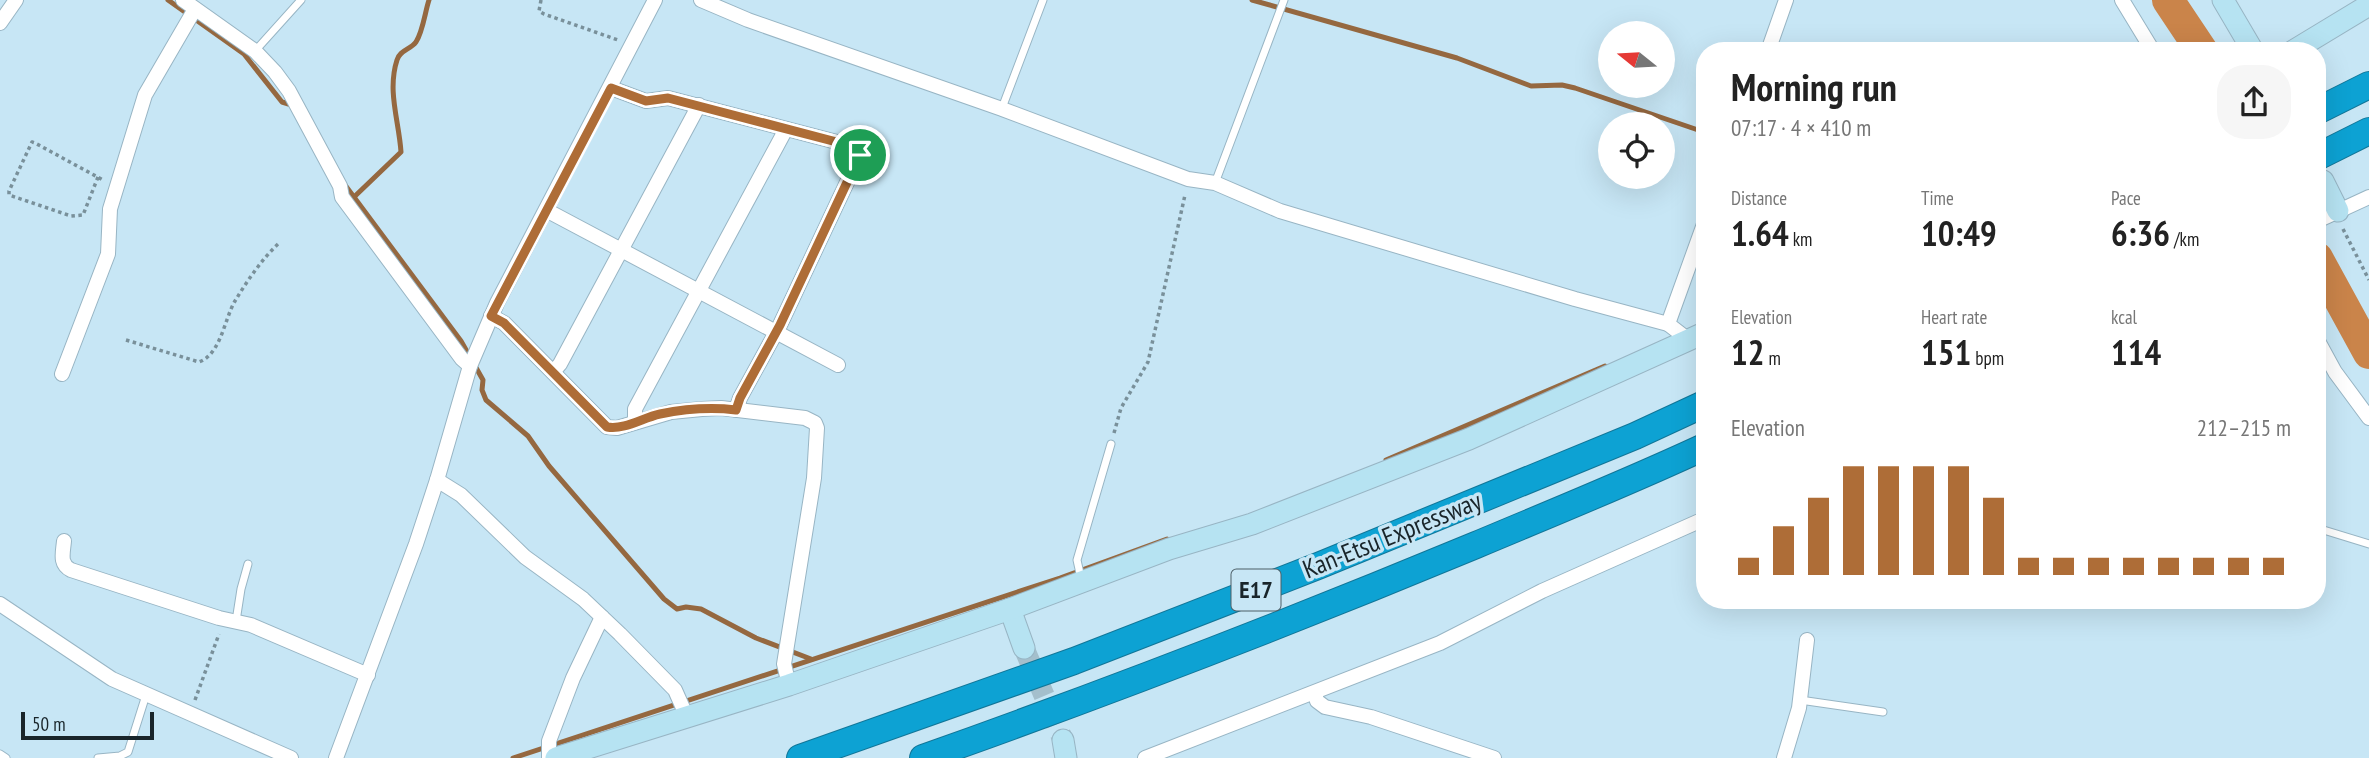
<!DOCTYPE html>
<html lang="en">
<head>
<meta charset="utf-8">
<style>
  :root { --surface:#fff; --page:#f6f6f6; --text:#222; --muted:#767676; --accent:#ae6d37 }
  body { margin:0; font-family:"PT Sans Narrow",sans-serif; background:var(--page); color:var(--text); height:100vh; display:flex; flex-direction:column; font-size:26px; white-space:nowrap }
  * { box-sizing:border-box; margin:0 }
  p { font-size:23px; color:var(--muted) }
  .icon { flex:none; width:38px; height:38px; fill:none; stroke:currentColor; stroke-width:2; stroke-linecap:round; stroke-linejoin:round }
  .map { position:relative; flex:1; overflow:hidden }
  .sheet { position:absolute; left:1696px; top:42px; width:630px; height:567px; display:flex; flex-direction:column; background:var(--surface); border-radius:28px; box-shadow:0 7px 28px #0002 }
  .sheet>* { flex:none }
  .needle { width:46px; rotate:288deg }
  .controls { position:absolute; left:1598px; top:21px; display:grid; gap:14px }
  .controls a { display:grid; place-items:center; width:77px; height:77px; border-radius:50%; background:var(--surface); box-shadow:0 7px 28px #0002; font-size:35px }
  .scale { position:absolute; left:21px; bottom:18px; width:133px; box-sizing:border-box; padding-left:7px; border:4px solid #19252a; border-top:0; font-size:19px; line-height:24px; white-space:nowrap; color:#19252a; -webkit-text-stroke:5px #c7e6f5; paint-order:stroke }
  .pin { position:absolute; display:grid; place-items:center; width:60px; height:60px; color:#fff; margin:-30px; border:4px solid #fff; border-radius:50%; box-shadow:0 2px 7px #0007 }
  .round { display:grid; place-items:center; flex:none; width:74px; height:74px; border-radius:28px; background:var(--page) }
  .head { display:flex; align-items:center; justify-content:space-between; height:119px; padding:0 35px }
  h1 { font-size:38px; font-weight:700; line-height:52px }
  .metrics { display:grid; grid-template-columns:repeat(3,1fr); gap:10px; height:119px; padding:7px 35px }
  .metrics div { display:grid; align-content:center }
  .metrics b { font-size:35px; font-weight:700 }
  .metrics small { font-size:19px; font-weight:400 }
  .metrics p { font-size:19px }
  .chart { height:196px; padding:14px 35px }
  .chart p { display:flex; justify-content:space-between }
  .chart svg { width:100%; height:126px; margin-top:7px; stroke:var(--accent); stroke-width:6 }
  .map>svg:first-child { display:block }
</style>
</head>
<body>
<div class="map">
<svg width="2369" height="758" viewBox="0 0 2369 758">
  <rect width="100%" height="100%" fill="#c7e6f5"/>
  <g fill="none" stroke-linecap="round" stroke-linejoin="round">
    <!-- stream -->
    <g stroke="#956840" stroke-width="5">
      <polyline points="168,0 244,54 282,102 295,106"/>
      <polyline points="1252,0 1457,58 1531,86 1562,85 1575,88 1704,132"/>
      <polyline points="345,185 461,341 483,380 482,390 486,400 528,436 549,466 664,599 677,609 686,607 701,609 756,638 811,659"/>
      <path d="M353 198 401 152C399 121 387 91 397 60 400 50 410 50 416 42 423 31 425 12 429 0"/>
      <polyline points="1386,460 1605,366"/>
      <polyline points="513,758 1060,578 1167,539"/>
    </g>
    <!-- river -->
    <g stroke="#ca844a" stroke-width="32">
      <polyline points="2168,0 2202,51"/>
      <polyline points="2317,258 2369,353"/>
    </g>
    <!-- secondary-tunnel -->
    <polyline stroke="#a4bfcc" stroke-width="21" stroke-dasharray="21 10" stroke-linecap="butt" points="1024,648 1063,740"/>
    <defs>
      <g id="lane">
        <polyline points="255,51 301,0"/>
        <polyline points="1002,108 1043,0"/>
        <polyline points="1215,183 1284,0"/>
        <polyline points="2317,528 2369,544"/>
        <polyline points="1081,578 1077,560 1111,444"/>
        <polyline points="236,621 241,589 248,564"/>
        <polyline points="1800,700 1883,712"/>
        <polyline points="0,754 6,758"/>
        <polyline points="98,758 120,756 128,752 146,695"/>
      </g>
      <g id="street">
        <polyline points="183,0 255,51 275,72 289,91 340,186 342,197 462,359 470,366"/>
        <polyline points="701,0 748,20 1002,109 1188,179 1215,183 1280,211 1575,299 1668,324"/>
        <polyline points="2122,0 2153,51"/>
        <polyline points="0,23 16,0"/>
        <polyline points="1768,51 1786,0"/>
        <polyline points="611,88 646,101 668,98 852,146 859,151 858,159 780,325 740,398 736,410"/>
        <polyline points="546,210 838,365"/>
        <polyline points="2317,221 2369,197"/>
        <polyline points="491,316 504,323 607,427 617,428 671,412 702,409 721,408 805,418 815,423 817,428 814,478 784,664 789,685"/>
        <polyline points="2317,339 2335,372 2369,418"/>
        <polyline points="1690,341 1668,324 1704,224"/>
        <polyline points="553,372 560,364 699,105"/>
        <polyline points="62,374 108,254 110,209 145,95 195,9"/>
        <polyline points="635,422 635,409 786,129"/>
        <polyline points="437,480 461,495 525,557 583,599 620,634 675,690 687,717"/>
        <path d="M64 541C63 553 59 564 71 570L219 618 251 625 368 675"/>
        <polyline points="0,604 112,679 291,758"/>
        <polyline points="1315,694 1317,701 1325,707 1371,717 1494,758"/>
        <polyline points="336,758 416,544 437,480 470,366 497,303 655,0"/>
        <polyline points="549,758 549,741 573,678 602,617"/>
        <polyline points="1145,758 1440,643 1542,591 1704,519"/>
        <polyline points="1784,758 1799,708 1807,640"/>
      </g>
      <g id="secondary">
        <polyline points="2223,0 2253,51"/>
        <polyline points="2293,51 2369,5"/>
        <polyline points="2323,181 2338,211"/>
        <polyline points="1010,609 1024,648"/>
        <polyline points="1063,740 1066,758"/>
        <polyline points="556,758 789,685 1010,609 1169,549 1252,524 1469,439 1704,333"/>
      </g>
      <g id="highway">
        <polyline points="2317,111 2369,85"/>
        <polyline points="2317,157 2369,131"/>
        <polyline points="800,758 1074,661 1318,566 1635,436 1704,404"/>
        <path d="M923 758C1109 692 1293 621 1476 545 1552 513 1629 482 1704 447"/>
      </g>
    </defs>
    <!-- lane casing -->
    <use href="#lane" stroke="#98b5c4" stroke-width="9"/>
    <!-- street casing -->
    <use href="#street" stroke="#98b5c4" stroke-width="16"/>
    <!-- secondary casing -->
    <use href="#secondary" stroke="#98b5c4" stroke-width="23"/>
    <!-- highway casing -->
    <use href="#highway" stroke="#117698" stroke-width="28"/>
    <!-- path -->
    <g stroke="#79909a" stroke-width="3.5" stroke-dasharray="3.5 3.5" stroke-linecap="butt">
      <polyline points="541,0 539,11 544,14 618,40"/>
      <polyline points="1860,51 1862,49 1870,51"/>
      <polyline points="98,177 83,215 71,216 9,195 9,191 32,142 35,143 103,180"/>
      <polyline points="2343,229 2369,280"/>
      <path d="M126 340 199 362C221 354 224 320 235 301 247 281 262 259 279 243"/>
      <polyline points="1114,433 1121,408 1148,362 1185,195"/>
      <polyline points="195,700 219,634"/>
    </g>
    <!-- lane -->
    <use href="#lane" stroke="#fff" stroke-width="7"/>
    <!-- street -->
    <use href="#street" stroke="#fff" stroke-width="14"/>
    <!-- secondary -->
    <use href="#secondary" stroke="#b6e3f2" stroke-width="21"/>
    <!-- highway -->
    <use href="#highway" stroke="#0da2d3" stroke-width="26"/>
  </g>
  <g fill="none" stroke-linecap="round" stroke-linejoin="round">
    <defs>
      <path id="route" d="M611 88 646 101 668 98 852 146 859 151 858 159 780 325 740 398 736 410C710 407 685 409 660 414 642 418 625 430 607 427L504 323 491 316Z"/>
    </defs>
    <!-- route casing -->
    <use href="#route" stroke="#fff" stroke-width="14"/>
    <!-- route -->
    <use href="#route" stroke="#ae6d37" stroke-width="9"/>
  </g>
  <g text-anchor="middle" stroke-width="7" stroke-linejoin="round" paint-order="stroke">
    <!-- shield labels -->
    <rect fill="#c7e6f5" stroke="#4d5f67" stroke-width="2" x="1231.5" y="569.5" width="49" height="41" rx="5"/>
    <g font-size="24" font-weight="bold" fill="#19252a">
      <text x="1256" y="598">E17</text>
    </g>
    <!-- street labels -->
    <g font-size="26" fill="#19252a" stroke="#c7e6f5">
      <text transform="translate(1392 535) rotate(-22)" y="9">Kan-Etsu Expressway</text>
    </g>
  </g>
</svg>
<div class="controls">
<a><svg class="needle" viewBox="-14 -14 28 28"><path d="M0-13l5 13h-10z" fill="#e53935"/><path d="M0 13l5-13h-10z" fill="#767676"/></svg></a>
<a><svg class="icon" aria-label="locate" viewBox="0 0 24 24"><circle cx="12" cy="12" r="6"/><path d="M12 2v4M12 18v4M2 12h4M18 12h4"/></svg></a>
</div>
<div class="scale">50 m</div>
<div class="pin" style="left:860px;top:155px;background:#1e9e55"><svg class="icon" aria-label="arrive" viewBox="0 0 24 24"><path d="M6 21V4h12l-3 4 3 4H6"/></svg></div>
<section class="sheet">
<div class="head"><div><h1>Morning run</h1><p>07:17 · 4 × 410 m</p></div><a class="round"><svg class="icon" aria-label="share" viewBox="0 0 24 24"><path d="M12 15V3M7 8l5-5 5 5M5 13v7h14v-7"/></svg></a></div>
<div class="metrics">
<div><p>Distance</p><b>1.64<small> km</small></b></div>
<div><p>Time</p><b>10:49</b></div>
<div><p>Pace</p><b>6:36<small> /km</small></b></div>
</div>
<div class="metrics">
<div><p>Elevation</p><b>12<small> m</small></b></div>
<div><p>Heart rate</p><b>151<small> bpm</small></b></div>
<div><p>kcal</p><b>114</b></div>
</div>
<div class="chart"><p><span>Elevation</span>212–215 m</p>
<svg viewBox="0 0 160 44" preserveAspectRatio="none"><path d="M5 44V38M15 44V27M25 44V17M35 44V6M45 44V6M55 44V6M65 44V6M75 44V17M85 44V38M95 44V38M105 44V38M115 44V38M125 44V38M135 44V38M145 44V38M155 44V38"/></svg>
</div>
</section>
</div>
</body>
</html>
